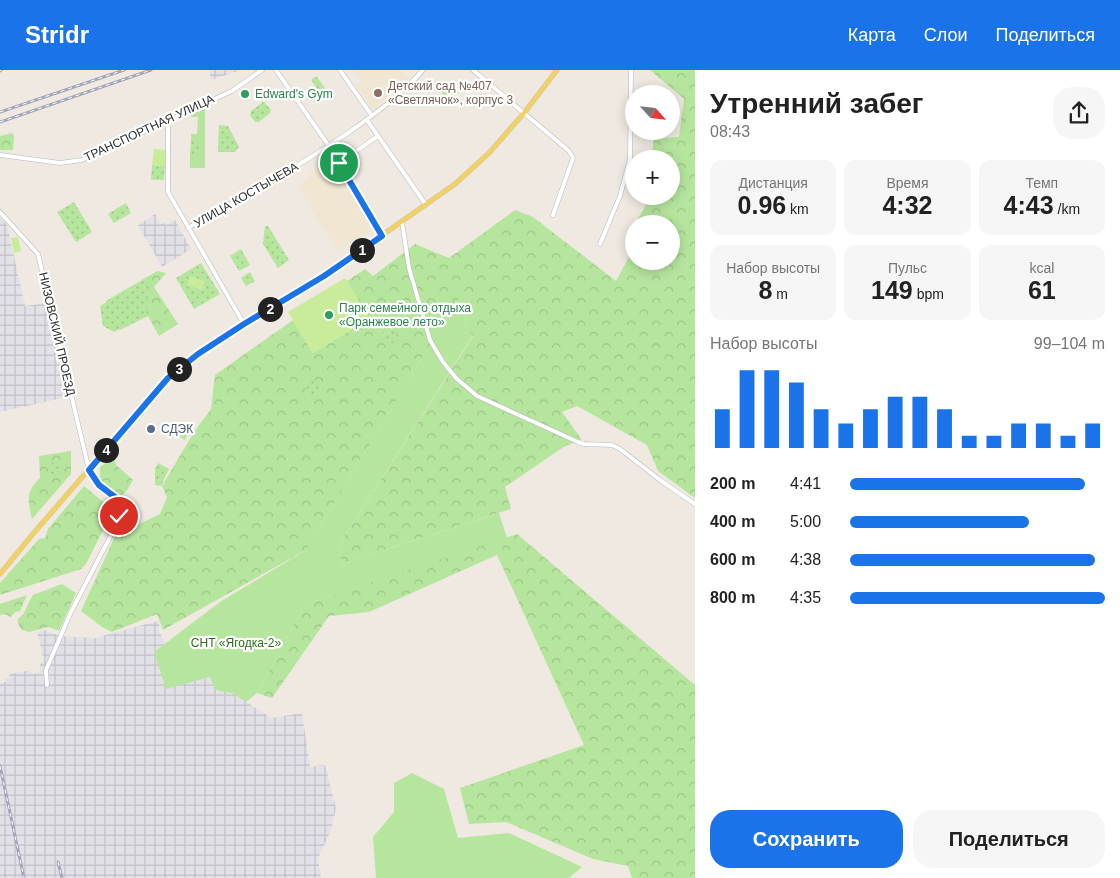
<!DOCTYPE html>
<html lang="ru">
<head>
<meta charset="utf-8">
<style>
  :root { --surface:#fff; --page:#f6f6f6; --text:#222; --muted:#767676; --accent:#1a73e8 }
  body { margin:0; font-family:Arial,sans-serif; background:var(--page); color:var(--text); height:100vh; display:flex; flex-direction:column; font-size:19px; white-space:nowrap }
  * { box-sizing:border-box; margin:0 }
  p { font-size:16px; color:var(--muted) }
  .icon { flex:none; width:28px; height:28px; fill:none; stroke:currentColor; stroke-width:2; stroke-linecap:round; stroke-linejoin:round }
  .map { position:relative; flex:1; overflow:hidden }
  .sheet { display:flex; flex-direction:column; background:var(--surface); width:425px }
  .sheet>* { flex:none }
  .needle { width:32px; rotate:117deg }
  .controls { position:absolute; left:625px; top:15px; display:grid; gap:10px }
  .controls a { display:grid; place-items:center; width:55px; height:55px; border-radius:50%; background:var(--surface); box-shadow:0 2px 12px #0003; font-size:25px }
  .pin { position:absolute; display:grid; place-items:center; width:42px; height:42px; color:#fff; margin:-21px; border:2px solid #fff; border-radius:50%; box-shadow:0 1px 5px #0007 }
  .km { position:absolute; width:25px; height:25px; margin:-12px; border-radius:50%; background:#222; color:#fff; font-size:14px; line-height:25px; text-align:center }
  .round { display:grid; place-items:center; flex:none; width:52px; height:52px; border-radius:20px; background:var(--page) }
  .summary { display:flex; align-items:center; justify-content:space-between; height:85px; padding:0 15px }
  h1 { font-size:28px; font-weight:600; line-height:38px }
  .stats { display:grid; grid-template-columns:repeat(3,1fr); gap:8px; height:85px; padding:5px 15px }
  .stats div { display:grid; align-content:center; border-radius:12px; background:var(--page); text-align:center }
  .stats b { font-size:25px; font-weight:600 }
  .stats small { font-size:14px; font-weight:400 }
  .stats p { font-size:14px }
  .chart { height:140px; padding:10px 15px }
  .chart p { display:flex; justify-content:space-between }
  .chart svg { width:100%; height:90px; margin-top:5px; stroke:var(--accent); stroke-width:6 }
  .button { display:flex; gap:10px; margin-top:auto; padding:10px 15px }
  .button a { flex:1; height:58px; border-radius:20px; background:var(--accent); color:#fff; font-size:20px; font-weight:600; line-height:58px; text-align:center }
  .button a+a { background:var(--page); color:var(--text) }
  ul { padding:0 15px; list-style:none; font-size:16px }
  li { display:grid; grid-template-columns:80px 60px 1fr; align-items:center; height:38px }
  li i { height:12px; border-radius:6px; background:var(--accent) }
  header { display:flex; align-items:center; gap:30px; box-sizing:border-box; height:70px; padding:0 25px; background:var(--accent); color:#fff }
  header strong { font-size:24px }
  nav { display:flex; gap:28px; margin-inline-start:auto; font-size:18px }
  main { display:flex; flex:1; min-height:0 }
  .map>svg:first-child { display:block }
</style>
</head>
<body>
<header>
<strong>Stridr</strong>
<nav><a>Карта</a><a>Слои</a><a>Поделиться</a></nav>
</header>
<main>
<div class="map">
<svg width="695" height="808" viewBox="0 0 695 808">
  <defs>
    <pattern id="industrial-grid" width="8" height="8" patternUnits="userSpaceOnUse" patternTransform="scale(1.25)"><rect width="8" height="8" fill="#e3e1e8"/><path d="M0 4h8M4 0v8" fill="none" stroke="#c3c1c7"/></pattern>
    <pattern id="forest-crowns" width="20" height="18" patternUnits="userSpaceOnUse" patternTransform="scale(1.25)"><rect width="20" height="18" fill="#b6e59e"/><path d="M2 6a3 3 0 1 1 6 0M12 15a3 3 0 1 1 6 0" fill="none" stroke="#9dc588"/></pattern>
    <pattern id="park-dots" width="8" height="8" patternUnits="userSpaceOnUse" patternTransform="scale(1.25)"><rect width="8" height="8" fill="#b6e59e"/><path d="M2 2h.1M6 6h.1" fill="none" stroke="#9dc588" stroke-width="1.8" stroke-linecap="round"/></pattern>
  </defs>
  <rect width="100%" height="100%" fill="#efe9e1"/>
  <!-- industrial -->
  <g fill="url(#industrial-grid)">
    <polygon points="209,0 241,0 211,10"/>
    <polygon points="155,144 161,154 164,152 166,155 175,150 191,179 162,197 138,155"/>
    <polygon points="0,147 7,155 25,236 47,233 67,327 0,342"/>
    <polygon points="158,551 160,557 158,558 165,574 156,580 166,618 210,607 216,620 233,623 271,648 302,643 310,697 325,695 336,738 331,760 318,789 321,808 0,808 0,613 6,612 5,609 10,608 9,604 31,600 32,604 40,602 40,593 44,591 37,562 44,560 60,566 95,568"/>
  </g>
  <!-- education -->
  <g fill="#f0e6d1">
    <polygon points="353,0 399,0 409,9 399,19 373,40 356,15 361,11"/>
    <polygon points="330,91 373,160 337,181 298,116 308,108 311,102"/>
  </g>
  <!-- grass -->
  <g fill="#b6e59e">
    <polygon points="205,37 205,98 190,98 190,85 201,85 201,69 191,69 191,64 197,64 198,47 191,47 190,43"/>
    <path d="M458 229 469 236 465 254 473 265 339 475 342 494 499 443 507 468 305 534 257 623 246 632C241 629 236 624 231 623 216 620 216 624 210 607L166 619 154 582 220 532 306 480Z"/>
    <polygon points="412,703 444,719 458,768 509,763 582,797 569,808 376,808 373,767 394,742 394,713"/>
  </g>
  <!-- forest -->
  <g fill="url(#forest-crowns)">
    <polygon points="650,0 695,0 695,428 658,401 647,375 577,336 562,342 582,370 565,376 505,417 511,439 342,494 339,475 473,266 465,254 469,236 458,229 306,480 163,560 157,544 112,562 102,557 81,541 115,466 160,444 167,427 162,416 194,362 211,339 215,305 293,250 313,283 369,249 347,211 365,199 373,206 415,174 449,188 515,140 533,147 616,211 629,187 625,171 634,155 634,191 671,191 671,154 635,154 651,126 671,126 671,89 651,89 654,69 679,67 684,29"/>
    <polygon points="12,63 14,66 13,80 0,80 0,66"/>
    <polygon points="157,201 166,203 154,217 178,254 159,266 148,246 120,260 107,252 106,231"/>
    <path d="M71 381V404L32 449C28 431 25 422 40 408L39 386Z"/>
    <polygon points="114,387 116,395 133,410 126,422 120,426 115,424 100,409 100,397"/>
    <polygon points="84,416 113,440 86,494 81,499 0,525 0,513 39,469 45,468 48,459"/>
    <polygon points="517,464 695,615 695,808 632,808 628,796 593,789 506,752 469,754 460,718 584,675 497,485 369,542 329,546 272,628 257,623 305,534"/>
    <polygon points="62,514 76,523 59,561 48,557 29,562 22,560 18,554 18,549 24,543 30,530 33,525"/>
    <polygon points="27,525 20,541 15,542 11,547 5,544 0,545 0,534"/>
  </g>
  <!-- park -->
  <g fill="url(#park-dots)">
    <polygon points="316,6 331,26 326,29 324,28 311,10"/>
    <polygon points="450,12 460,21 452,31 442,23"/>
    <polygon points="263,32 265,33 271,40 270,43 259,52 255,52 250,45 251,41"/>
    <polygon points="219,55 228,56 239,77 235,82 218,82"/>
    <polygon points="191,69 201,69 201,85 190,85"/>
    <polygon points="152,95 165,96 164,110 151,110"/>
    <polygon points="74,132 92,162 76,172 57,142"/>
    <polygon points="126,133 131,143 114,153 108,144"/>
    <polygon points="265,156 268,156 289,190 278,198 263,174"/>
    <polygon points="241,179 250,195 239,201 230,186"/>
    <polygon points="201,193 220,224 194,239 176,208"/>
    <polygon points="250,202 255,211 246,216 241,208"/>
    <polygon points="150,207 146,245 114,262 103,256 100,236"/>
    <polygon points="383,261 396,262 395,273 384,272"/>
    <polygon points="314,309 320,320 310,327 304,316"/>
    <polygon points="177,355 188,363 185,370 173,363"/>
    <polygon points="61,391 61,402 50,406 48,393"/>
    <polygon points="158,393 169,399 161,416 155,415 155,399"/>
  </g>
  <!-- pitch -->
  <g fill="#c9ec9a">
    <polygon points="154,79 166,80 165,96 152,95"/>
    <polygon points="18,167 21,181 14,183 11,168"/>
    <polygon points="190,206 205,211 202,220 187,215"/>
    <polygon points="345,208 370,249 313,283 288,242"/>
  </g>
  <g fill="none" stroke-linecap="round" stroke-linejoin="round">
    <defs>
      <g id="minor">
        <polyline points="276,0 329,76 382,166"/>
        <polyline points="340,0 372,46"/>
        <polyline points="473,0 569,81 573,88 553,145"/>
        <polyline points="367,50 426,135"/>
        <polyline points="166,51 168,57 168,122 244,254"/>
        <polyline points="0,85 60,93 82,90 232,21 262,0"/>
        <polyline points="339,93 378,66"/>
        <polyline points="0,142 38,184 89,400 99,415 124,434 110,467 71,542 46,600 47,615"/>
        <polyline points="402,152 409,198 430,270 443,292 456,308 477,326 578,372 584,374 612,375 620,379 660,410 695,434"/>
        <path d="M188 158C242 128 296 98 348 63 375 44 401 25 423 0"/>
        <polyline points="600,174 620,126 630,89 631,0"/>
      </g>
      <polyline id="major" points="0,504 32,465 168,308 198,284 244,254 324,206 455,114 489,83 524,43 557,0"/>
    </defs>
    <!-- minor casing -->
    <use href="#minor" stroke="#b4b7c1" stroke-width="5"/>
    <!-- major casing -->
    <use href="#major" stroke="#c9c9c9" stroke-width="5.5"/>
    <!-- minor -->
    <use href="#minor" stroke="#fff" stroke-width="4"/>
    <!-- major -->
    <use href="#major" stroke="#f2d163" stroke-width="4.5"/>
    <defs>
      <g id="rail">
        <polyline points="0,1 1,0"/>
        <polyline points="0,42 124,0"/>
        <polyline points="0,52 151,0"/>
        <polyline points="0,696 24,808"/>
        <polyline points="58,792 62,808"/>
      </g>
    </defs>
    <!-- rail casing -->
    <use href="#rail" stroke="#a3a6b8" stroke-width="3"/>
    <!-- rail -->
    <use href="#rail" stroke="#fff" stroke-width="1" stroke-dasharray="4" stroke-linecap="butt"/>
  </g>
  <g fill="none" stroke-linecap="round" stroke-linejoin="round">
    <defs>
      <polyline id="route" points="119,446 124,434 99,415 89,400 168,308 198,284 244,254 324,206 382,166 339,93"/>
    </defs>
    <!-- route casing -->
    <use href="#route" stroke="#fff" stroke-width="10"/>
    <!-- route -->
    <use href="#route" stroke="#1a73e8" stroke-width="6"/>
  </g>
  <!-- markers -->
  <circle fill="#8d6e63" stroke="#fff" stroke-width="2" cx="378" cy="23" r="5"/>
  <g fill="#2e9e5b" stroke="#fff" stroke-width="2">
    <circle cx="245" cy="24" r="5"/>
    <circle cx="329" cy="245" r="5"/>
  </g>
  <circle fill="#5c6f8a" stroke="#fff" stroke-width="2" cx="151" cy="359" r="5"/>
  <g text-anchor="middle" stroke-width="4.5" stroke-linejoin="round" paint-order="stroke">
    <!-- education labels -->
    <g font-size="12" fill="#785e54" stroke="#fff" text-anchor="start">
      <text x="388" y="20">Детский сад №407<tspan x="388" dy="14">«Светлячок», корпус 3</tspan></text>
    </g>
    <!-- leisure labels -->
    <g font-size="12" fill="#27864d" stroke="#fff" text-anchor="start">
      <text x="255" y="28">Edward's Gym</text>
      <text x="339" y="242">Парк семейного отдыха<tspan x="339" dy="14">«Оранжевое лето»</tspan></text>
    </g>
    <!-- street labels -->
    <g font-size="12" fill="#2e2e2e" stroke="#fff">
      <text transform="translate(149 58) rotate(-25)" y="4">ТРАНСПОРТНАЯ УЛИЦА</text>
      <text transform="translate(246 125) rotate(-30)" y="4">УЛИЦА КОСТЫЧЕВА</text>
      <text transform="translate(57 264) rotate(77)" y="4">НИЗОВСКИЙ ПРОЕЗД</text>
    </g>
    <!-- service labels -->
    <g font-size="12" fill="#4e5e75" stroke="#fff" text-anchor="start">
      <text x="161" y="363">СДЭК</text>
    </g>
    <!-- park labels -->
    <g font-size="12" fill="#2c6e1b" stroke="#fff">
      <text x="236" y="577">СНТ «Ягодка-2»</text>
    </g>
  </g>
</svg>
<div class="controls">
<a><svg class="needle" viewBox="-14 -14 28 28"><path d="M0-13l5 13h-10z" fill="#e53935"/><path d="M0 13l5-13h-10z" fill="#767676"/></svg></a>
<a>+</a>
<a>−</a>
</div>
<div class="pin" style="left:339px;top:93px;background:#1e9e55"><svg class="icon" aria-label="arrive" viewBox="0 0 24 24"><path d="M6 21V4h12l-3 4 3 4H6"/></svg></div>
<div class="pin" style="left:119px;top:446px;background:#d93025"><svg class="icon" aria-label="check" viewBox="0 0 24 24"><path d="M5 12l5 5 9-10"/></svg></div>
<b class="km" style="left:362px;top:180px">1</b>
<b class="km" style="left:270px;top:239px">2</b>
<b class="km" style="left:179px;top:299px">3</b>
<b class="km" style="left:106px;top:380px">4</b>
</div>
<section class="sheet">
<div class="summary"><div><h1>Утренний забег</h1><p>08:43</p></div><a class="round"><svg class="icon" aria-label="share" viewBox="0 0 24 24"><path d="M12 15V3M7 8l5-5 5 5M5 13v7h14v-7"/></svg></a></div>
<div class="stats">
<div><p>Дистанция</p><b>0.96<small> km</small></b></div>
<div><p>Время</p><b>4:32</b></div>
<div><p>Темп</p><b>4:43<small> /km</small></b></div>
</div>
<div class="stats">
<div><p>Набор высоты</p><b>8<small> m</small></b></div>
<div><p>Пульс</p><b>149<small> bpm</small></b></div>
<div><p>kcal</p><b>61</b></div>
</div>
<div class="chart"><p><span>Набор высоты</span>99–104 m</p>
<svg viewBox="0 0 160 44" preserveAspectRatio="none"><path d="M5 44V25M15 44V6M25 44V6M35 44V12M45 44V25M55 44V32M65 44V25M75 44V19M85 44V19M95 44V25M105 44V38M115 44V38M125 44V32M135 44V32M145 44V38M155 44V32"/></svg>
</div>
<ul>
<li><b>200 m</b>4:41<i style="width:92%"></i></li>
<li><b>400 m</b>5:00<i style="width:70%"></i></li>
<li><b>600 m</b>4:38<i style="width:96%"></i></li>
<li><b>800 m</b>4:35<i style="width:100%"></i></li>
</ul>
<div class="button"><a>Сохранить</a><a>Поделиться</a></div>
</section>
</main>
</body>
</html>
